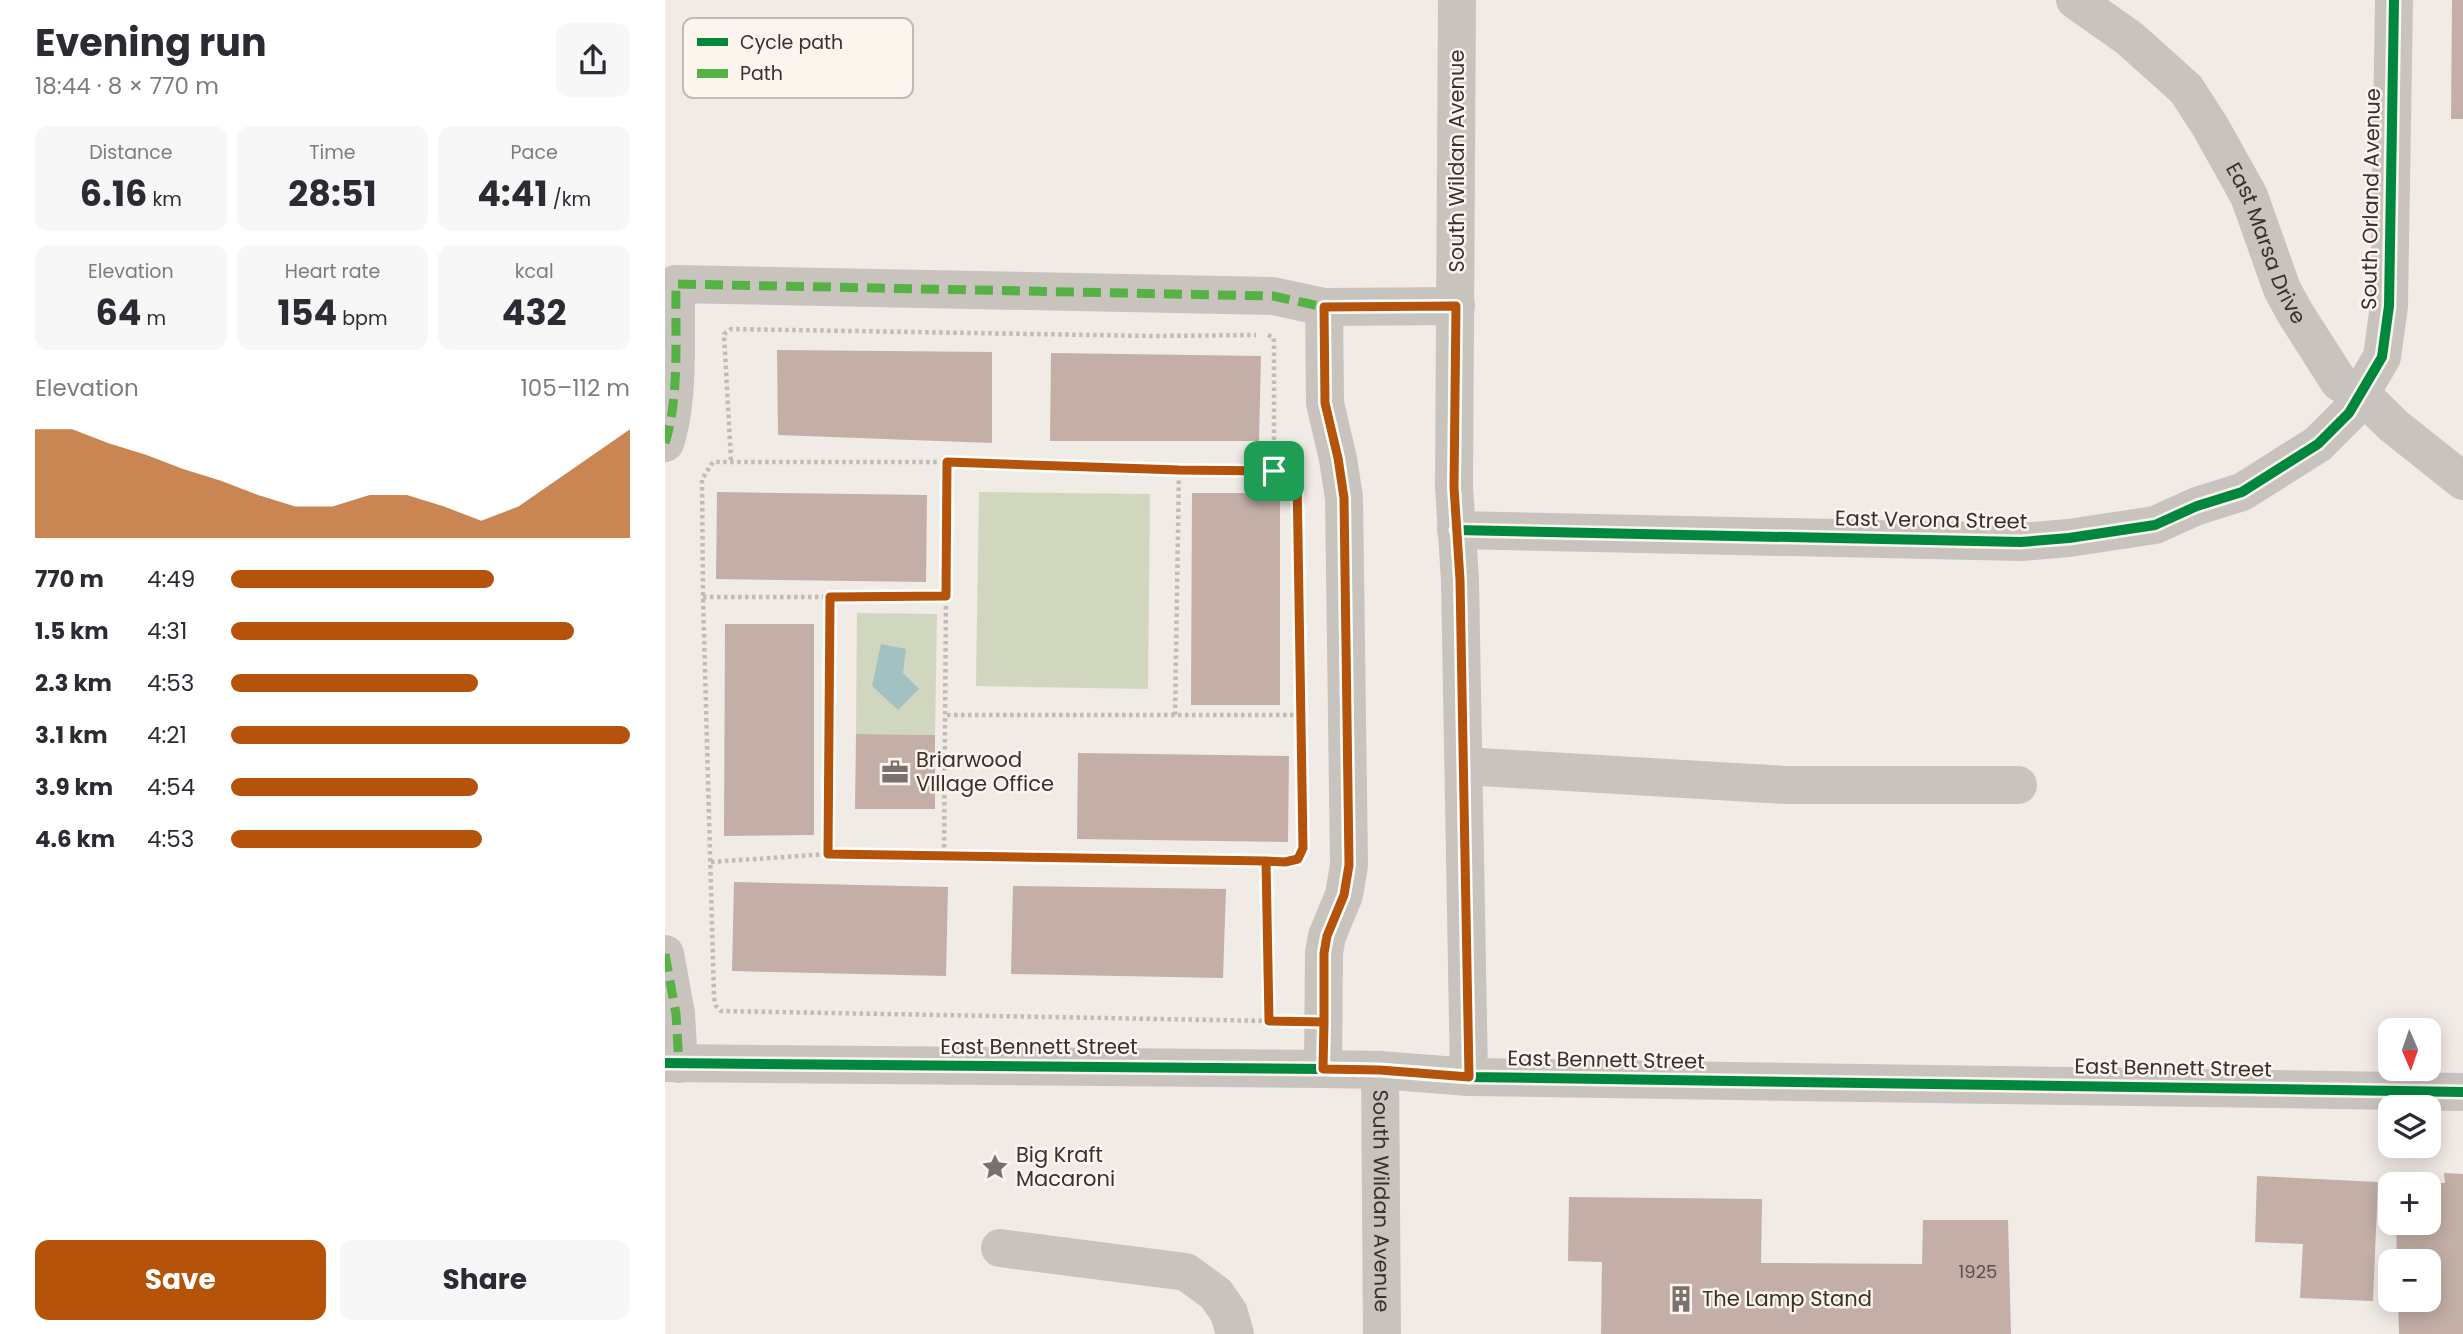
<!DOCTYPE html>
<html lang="en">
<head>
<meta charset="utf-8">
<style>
  :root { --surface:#fff; --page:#f7f7f7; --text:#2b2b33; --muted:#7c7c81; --accent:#b45309 }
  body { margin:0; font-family:Poppins,sans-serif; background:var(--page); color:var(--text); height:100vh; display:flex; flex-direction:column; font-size:26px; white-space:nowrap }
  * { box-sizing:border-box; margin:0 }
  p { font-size:23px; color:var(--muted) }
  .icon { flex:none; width:38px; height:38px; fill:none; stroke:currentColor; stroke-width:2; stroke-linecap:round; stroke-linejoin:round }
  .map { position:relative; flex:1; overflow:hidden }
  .sheet { display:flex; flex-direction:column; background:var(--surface); width:665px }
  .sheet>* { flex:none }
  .needle { width:46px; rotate:178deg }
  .buttons { position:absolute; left:1713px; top:1018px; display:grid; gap:14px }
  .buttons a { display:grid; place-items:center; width:63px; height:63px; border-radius:14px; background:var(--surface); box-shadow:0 4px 18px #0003; font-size:35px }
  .pin { position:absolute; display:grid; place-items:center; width:60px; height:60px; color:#fff; margin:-30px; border-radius:14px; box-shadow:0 4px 10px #0006 }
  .round { display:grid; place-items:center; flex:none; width:74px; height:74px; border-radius:14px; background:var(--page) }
  .overview { display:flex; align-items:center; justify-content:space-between; height:119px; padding:0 35px }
  h1 { font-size:38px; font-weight:700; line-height:52px }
  .metrics { display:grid; grid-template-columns:repeat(3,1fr); gap:10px; height:119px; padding:7px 35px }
  .metrics div { display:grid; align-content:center; border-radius:14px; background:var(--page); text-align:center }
  .metrics b { font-size:35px; font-weight:700 }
  .metrics small { font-size:19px; font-weight:400 }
  .metrics p { font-size:19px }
  .chart { height:196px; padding:14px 35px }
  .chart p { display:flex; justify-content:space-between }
  .chart svg { width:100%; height:126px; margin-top:7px; fill:var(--accent); opacity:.7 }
  .button { display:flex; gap:14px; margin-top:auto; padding:14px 35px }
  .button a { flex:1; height:80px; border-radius:14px; background:var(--accent); color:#fff; font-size:28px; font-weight:700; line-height:80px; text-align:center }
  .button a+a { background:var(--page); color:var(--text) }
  ul { padding:0 35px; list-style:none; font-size:23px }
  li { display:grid; grid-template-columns:112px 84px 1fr; align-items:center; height:52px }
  li i { height:18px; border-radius:9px; background:var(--accent) }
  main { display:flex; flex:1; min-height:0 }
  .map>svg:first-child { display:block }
</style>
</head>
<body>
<main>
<section class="sheet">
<div class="overview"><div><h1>Evening run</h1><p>18:44 · 8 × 770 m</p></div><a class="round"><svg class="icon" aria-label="share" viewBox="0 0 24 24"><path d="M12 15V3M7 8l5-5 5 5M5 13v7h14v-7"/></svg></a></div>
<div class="metrics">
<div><p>Distance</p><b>6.16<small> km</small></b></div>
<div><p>Time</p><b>28:51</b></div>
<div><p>Pace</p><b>4:41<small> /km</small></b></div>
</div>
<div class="metrics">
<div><p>Elevation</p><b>64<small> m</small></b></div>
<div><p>Heart rate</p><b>154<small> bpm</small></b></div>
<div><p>kcal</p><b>432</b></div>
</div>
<div class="chart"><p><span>Elevation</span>105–112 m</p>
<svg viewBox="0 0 160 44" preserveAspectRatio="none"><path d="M0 44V6L10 6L20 11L30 15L40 20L50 24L60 29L70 33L80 33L90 29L100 29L110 33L120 38L130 33L140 24L150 15L160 6V44z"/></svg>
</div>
<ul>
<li><b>770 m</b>4:49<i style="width:66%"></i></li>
<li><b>1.5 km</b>4:31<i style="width:86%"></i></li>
<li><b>2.3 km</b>4:53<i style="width:62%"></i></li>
<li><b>3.1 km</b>4:21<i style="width:100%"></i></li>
<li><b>3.9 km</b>4:54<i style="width:62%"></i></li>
<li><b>4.6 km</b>4:53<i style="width:63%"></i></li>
</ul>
<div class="button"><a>Save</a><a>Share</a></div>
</section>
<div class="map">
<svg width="1798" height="1334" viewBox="0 0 1798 1334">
  <rect width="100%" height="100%" fill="#f0ebe5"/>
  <!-- green -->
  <g fill="#d1d6bf">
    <polygon points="314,492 485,494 483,689 311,686"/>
    <polygon points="192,613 272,614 270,735 191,734"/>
  </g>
  <!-- water -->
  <polygon fill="#a1c2c1" points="216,644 241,649 238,673 254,689 233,710 207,686"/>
  <!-- building -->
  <g fill="#c3afa7">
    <polygon points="1787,0 1798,0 1798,119 1786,119"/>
    <polygon points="112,350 327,352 327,443 113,435"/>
    <polygon points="386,353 596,356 594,441 385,441"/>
    <polygon points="52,492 262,495 261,582 51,579"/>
    <polygon points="527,493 615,493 615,705 526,705"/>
    <polygon points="60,624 149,624 149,835 59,836"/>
    <polygon points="191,734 270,735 270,809 190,809"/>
    <polygon points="413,753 624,756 623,842 412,839"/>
    <polygon points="69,882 283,887 281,976 67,971"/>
    <polygon points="348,886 561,889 558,978 346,974"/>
    <polygon points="1779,1173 1798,1174 1798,1334 1734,1334 1733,1300 1764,1300 1764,1262 1732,1262 1731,1223 1764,1223 1764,1183 1780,1183"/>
    <polygon points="1592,1176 1713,1182 1708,1301 1635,1298 1638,1244 1590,1242"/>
    <polygon points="904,1197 1097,1199 1096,1263 1257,1264 1258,1220 1343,1220 1346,1334 936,1334 937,1262 903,1261"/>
  </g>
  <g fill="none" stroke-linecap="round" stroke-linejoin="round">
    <!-- path -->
    <g stroke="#c2bbb6" stroke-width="4.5" stroke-dasharray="3.5 3.5" stroke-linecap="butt">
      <polyline points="603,335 608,337 609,341 609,471"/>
      <polyline points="66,460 59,334 66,329 488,336 591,335"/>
      <polyline points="281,596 282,462"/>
      <polyline points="38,597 165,597 163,854"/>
      <polyline points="165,597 281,596 279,857"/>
      <polyline points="282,715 635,715"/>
      <polyline points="510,715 514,470"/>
      <polyline points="46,862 163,854 601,861"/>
      <polyline points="604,1021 56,1011 51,1006 49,998 38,597 37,479 48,462 282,462 514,470 628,470 632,477 632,483 638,848 633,858 620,862 601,861 604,1021 623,1022"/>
    </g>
    <!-- minor -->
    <g stroke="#c9c3be" stroke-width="38">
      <polyline points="792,0 789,487 795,580 804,1077"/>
      <path id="s1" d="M1410 0 1464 38 1521 89 1545 126 1584 196 1617 289 1630 313 1674 382 1696 394 1729 426 1798 481"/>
      <path d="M0 443C15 398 10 332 11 284L608 296 659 307"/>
      <polyline points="791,530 1356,542 1404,538 1490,525 1532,506 1577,492 1653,444 1684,413 1717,357 1724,306 1729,0"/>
      <polyline points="799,766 1121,785 1353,785"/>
      <polyline points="0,954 11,1014 14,1064"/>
      <polyline points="0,1063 658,1069 715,1070 804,1077 1798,1092"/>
      <polyline points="658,1069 659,953 662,936 679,895 684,865 679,498 673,459 660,403 659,307 791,306"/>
      <path id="s2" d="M715 1070 717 1334"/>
      <polyline points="335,1248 521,1272 551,1294 564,1313 570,1334"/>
    </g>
    <!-- quiet -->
    <g stroke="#57b246" stroke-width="9" stroke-dasharray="18 9" stroke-linecap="butt">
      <path d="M0 443C15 398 10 332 11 284L608 296 659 307"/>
      <polyline points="0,954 11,1014 14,1064"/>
      <polyline points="658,1069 659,953 662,936 679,895 684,865 679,498 673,459 660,403 659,307 791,306"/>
    </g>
    <defs>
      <g id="cycleway">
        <polyline points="791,530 1356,542 1404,538 1490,525 1532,506 1577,492 1653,444 1684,413 1717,357 1724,306 1729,0"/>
        <polyline points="0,1063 658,1069 715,1070 804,1077 1798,1092"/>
      </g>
    </defs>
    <!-- cycleway casing -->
    <use href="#cycleway" stroke="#fbf5ee" stroke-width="15"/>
    <!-- cycleway -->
    <use href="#cycleway" stroke="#00873e" stroke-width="10"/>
  </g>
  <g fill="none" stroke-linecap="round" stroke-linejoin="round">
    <defs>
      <polyline id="route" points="609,471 514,470 282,462 281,596 165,597 163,854 601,861 604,1021 659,1022 658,1069 715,1070 804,1077 795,580 789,487 791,306 659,307 660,403 673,458 679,498 684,865 679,895 662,936 659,953 659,1022 604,1021 601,861 620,862 633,859 638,848 632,477 628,470 609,471"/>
    </defs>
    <!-- route casing -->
    <use href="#route" stroke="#fff" stroke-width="14"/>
    <!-- route -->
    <use href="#route" stroke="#b45309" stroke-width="9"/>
  </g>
  <!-- icons -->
  <defs>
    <symbol id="office-bare" viewBox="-9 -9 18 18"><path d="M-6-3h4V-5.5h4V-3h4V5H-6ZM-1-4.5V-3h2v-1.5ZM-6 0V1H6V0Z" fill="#7a716c" stroke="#fbf5ee" stroke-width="2.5" paint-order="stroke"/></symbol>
    <symbol id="sight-bare" viewBox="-9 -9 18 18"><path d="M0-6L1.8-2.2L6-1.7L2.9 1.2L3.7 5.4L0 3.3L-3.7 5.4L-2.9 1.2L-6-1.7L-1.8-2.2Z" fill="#7a716c" stroke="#fbf5ee" stroke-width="2.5" paint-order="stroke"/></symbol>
    <symbol id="building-bare" viewBox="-9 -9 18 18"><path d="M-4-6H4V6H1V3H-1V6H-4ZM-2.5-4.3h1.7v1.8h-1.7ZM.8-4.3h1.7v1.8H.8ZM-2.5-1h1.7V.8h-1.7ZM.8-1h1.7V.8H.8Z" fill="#7a716c" stroke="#fbf5ee" stroke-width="2.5" paint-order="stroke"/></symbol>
  </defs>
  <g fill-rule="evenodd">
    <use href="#office-bare" x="211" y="753" width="38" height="38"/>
    <use href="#sight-bare" x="311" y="1148" width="38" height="38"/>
    <use href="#building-bare" x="997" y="1280" width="38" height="38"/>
  </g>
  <g text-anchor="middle" stroke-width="5" stroke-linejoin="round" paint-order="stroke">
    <!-- number labels -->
    <g font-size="18" fill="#5d504a">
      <text x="1313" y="1278">1925</text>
    </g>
    <!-- street labels -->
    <g font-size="21" fill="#3b302b" stroke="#fbf5ee">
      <text transform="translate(792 161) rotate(-90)" y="7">South Wildan Avenue</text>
      <text transform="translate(1706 199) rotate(-89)" y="7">South Orland Avenue</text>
      <text dy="7" stroke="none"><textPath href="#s1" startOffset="317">East Marsa Drive</textPath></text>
      <text transform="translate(1266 520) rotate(1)" y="7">East Verona Street</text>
      <text x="374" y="1054">East Bennett Street</text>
      <text transform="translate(941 1060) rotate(1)" y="7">East Bennett Street</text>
      <text transform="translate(1508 1068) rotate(1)" y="7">East Bennett Street</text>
      <text dy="7" stroke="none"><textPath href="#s2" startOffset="131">South Wildan Avenue</textPath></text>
    </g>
    <!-- poi labels -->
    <g font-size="21" fill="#3b302b" stroke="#fbf5ee" text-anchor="start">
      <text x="251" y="767">Briarwood<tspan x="251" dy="24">VIllage Office</tspan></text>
      <text x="351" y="1162">Big Kraft<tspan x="351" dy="24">Macaroni</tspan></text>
      <text x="1037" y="1306">The Lamp Stand</text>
    </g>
  </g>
  <!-- legend -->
  <rect x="18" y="18" width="230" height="80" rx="10" fill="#fbf5ee" stroke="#c1bab4" stroke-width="2"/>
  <rect x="32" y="38" width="31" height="8" fill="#00873e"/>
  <rect x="32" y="69" width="31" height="9" fill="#57b246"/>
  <g font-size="19" fill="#3b302b">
    <text x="75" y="49">Cycle path</text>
    <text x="75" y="80">Path</text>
  </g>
</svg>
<div class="buttons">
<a><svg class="needle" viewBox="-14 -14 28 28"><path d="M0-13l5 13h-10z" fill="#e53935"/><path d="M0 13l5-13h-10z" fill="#7c7c81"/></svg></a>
<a><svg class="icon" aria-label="layers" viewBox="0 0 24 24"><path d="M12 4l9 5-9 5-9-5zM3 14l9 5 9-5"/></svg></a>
<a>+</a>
<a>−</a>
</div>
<div class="pin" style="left:609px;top:471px;background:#1e9e55"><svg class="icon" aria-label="arrive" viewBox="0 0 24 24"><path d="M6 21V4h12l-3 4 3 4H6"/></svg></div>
</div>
</main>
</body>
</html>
